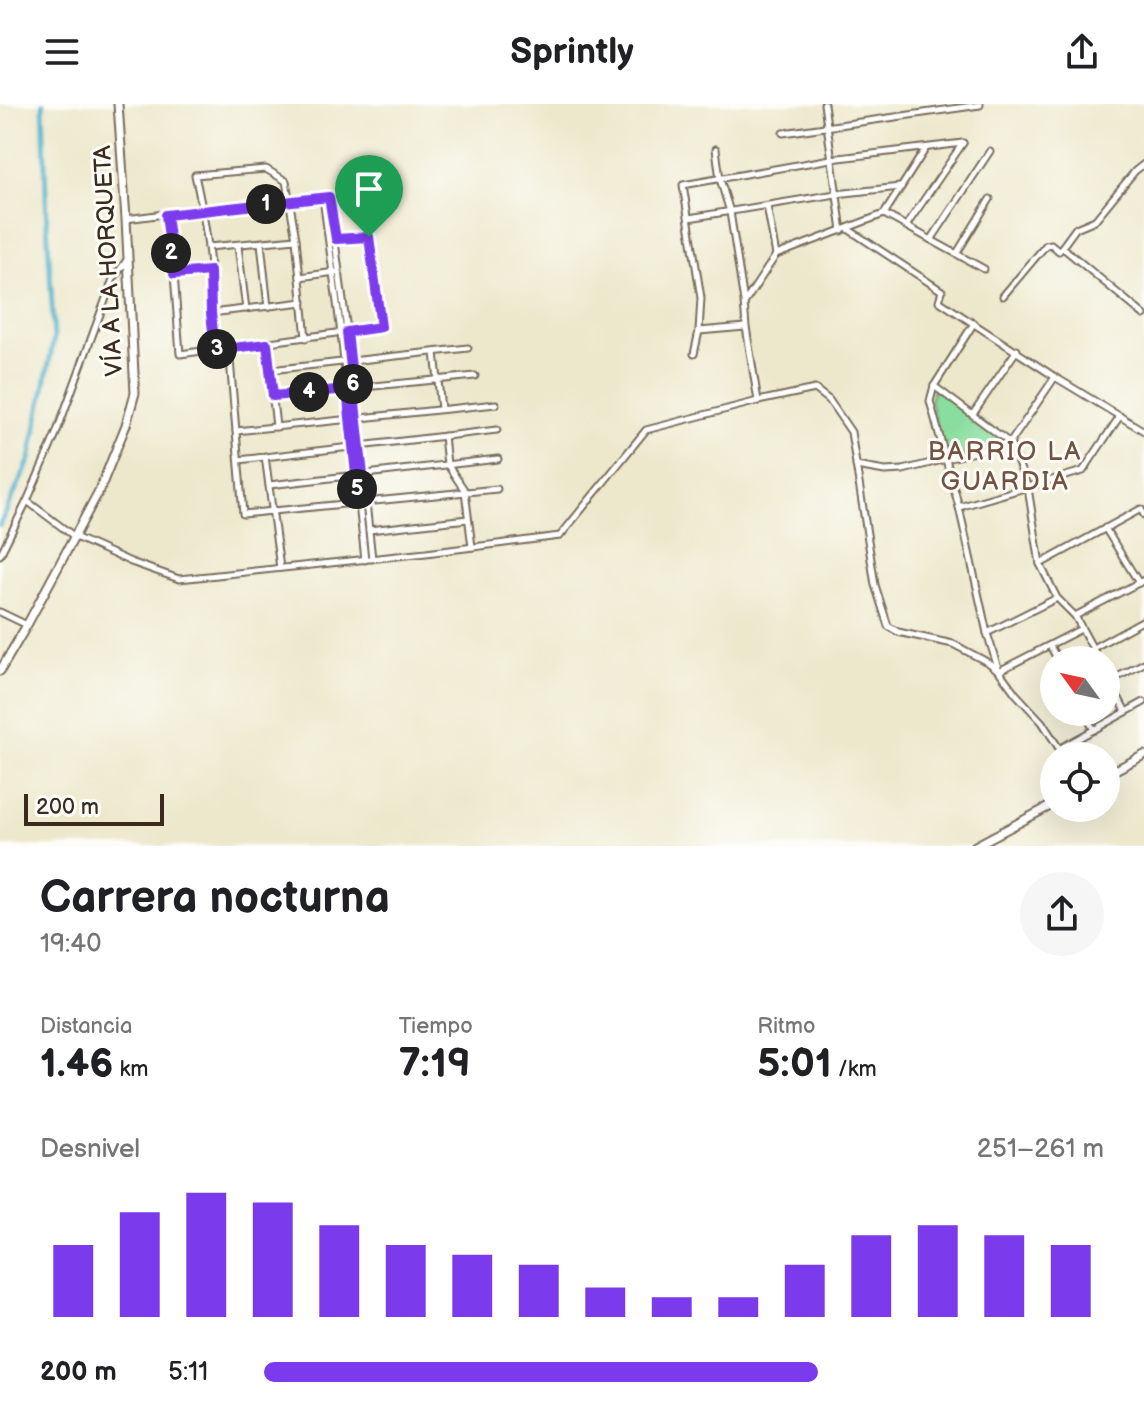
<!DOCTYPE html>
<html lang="es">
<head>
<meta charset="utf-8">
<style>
  :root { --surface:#fff; --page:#f6f6f6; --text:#202124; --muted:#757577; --accent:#7c3aed }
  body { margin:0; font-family:"Balsamiq Sans",sans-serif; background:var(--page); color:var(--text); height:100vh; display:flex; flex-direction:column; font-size:30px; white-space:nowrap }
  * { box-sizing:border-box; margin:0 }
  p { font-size:26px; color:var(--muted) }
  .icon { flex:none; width:44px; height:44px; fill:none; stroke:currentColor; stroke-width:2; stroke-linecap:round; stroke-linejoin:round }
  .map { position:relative; height:742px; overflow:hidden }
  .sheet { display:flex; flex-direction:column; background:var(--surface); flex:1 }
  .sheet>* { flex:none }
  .needle { width:52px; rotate:303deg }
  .controls { position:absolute; left:1040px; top:542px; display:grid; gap:16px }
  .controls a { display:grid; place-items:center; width:80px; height:80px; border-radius:50%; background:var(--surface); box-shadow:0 8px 32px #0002; font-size:40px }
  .scale { position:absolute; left:24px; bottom:20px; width:140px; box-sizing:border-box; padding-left:8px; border:4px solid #3b2a1e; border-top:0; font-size:22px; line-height:28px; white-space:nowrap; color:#3b2a1e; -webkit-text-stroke:6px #fdfcf7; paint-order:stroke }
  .pin { position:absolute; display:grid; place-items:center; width:68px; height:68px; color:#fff; margin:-82px -34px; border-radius:50% 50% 50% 0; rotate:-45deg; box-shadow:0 0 8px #0007 }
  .pin .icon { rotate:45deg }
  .km { position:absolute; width:40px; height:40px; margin:-20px; border-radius:50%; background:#222; color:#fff; font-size:22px; line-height:40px; text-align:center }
  .round { display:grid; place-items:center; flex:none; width:84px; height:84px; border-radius:42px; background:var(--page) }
  .head { display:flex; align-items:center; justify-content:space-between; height:136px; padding:0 40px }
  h1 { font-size:44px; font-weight:700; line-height:60px }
  .metrics { display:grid; grid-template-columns:repeat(3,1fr); gap:12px; height:136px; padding:8px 40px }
  .metrics div { display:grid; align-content:center }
  .metrics b { font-size:40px; font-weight:700 }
  .metrics small { font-size:22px; font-weight:400 }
  .metrics p { font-size:22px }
  .chart { height:224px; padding:16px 40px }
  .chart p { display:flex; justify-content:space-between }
  .chart svg { width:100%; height:144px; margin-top:8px; stroke:var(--accent); stroke-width:6 }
  ul { padding:0 40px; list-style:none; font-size:26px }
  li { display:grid; grid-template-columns:128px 96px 1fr; align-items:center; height:60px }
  li i { height:20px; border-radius:10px; background:var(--accent) }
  header { display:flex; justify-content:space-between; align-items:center; height:104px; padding:0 40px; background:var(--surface); font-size:36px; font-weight:700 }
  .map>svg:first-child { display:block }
</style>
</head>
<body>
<header><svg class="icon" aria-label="menu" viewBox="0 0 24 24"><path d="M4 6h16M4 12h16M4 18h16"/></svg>Sprintly<svg class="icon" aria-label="share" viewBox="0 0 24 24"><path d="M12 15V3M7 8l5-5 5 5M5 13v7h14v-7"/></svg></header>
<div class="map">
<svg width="1144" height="742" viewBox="0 0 1144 742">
  <rect width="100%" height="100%" fill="#fdfcf7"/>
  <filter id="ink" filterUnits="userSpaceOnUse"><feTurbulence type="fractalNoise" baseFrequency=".0125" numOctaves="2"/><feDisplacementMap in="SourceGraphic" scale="16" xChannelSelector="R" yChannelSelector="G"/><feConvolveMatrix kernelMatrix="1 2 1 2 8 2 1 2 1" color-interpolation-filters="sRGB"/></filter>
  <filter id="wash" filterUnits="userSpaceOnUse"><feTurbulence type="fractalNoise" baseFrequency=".006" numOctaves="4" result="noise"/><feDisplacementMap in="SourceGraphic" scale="32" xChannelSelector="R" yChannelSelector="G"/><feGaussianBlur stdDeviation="1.8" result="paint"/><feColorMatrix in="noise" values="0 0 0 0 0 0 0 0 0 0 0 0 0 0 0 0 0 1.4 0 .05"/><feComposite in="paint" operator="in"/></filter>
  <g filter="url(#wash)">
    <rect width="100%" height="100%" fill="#ede8cc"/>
    <!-- green -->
    <polygon fill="#89dd9e" stroke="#62845e" stroke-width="2" points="934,282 1010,339 944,356 930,297"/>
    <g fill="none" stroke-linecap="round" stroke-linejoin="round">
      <!-- canal -->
      <polyline stroke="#47aec7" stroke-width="5" points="0,421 30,355 54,234 47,119 43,0"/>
    </g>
  </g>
  <g filter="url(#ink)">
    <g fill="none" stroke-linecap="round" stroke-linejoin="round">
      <defs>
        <g id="street">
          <polyline points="824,0 842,127"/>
          <polyline points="783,29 980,1"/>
          <polyline points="716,45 720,75 730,108 744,198 746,223 758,297"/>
          <polyline points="323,94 341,229 365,456"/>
          <polyline points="884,110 984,165"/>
          <polyline points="166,111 174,170 180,250 381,223 369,133 336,135"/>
          <polyline points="689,114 836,90 900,83"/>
          <polyline points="126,115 203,105 289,98 329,93 351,256 372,455"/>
          <polyline points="906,122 963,39"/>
          <polyline points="848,125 942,187 939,197 1055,273 1144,327"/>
          <polyline points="931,136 990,47"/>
          <polyline points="261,139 268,203"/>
          <polyline points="238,142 246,205"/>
          <polyline points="208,143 296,135"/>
          <polyline points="1062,143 1076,124 1095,116 1135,67 1144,60"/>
          <polyline points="957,149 990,95"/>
          <polyline points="776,151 884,110 926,44"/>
          <polyline points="174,170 210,167"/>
          <polyline points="300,173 335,168"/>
          <polyline points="1003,192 1046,141 1051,140 1059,147 1062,143 1144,211"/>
          <polyline points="745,198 776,151 767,102"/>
          <polyline points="211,209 303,198"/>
          <polyline points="974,219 934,282 930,297 959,403 987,529 999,567 1081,525"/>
          <polyline points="699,227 745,223"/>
          <polyline points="267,240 276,323"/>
          <polyline points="229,244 243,410 497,385"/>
          <path d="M215 246C212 218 212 191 210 164 208 132 202 102 195 71L266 65 286 77 296 135 306 234"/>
          <polyline points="435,248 441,305"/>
          <polyline points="694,250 699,227 701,194 683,81 831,55 963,39"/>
          <polyline points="270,266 468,244"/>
          <polyline points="934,282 1010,339 1028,384 1040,460 1057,494 1075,512 1099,556"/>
          <polyline points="273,292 475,272"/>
          <polyline points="973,310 1017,246"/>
          <polyline points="236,327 496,300"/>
          <polyline points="444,332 447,360 465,387 472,443"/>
          <polyline points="265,352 280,464"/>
          <polyline points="239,356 497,326"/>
          <polyline points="856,362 885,367 903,366 1010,339 1055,273"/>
          <polyline points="269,381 498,355"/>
          <polyline points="27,397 75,433 131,458 179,475 426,449 560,432 646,326 758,297 815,285 829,296 851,328 875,481 888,522 898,528 953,540 989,559 999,567 1016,590 1042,618 1064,652"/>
          <polyline points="959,403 1083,367 1120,312"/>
          <polyline points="1105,424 1139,479"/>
          <polyline points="369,426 468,415"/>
          <polyline points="0,451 27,397 56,330 113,175 127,156"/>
          <polyline points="1040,460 1141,405 1144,411"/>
          <polyline points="0,508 27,521"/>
          <polyline points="1075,512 1144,476"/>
          <polyline points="987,529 1057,494"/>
          <polyline points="1050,542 1058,556"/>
          <polyline points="1093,544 1144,516"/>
          <polyline points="1106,569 1126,608"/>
          <polyline points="1110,577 1144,559"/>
          <polyline points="1084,608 1094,626"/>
          <polyline points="1059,645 1144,598"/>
        </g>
        <g id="secondary">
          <polyline points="0,567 27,521 100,385 126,321 135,289 126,115 118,0"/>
          <polyline points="1106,671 1144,651"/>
          <polyline points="975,742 1054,700"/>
        </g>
      </defs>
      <!-- street casing -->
      <use href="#street" stroke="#796c5b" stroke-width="9"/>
      <!-- secondary casing -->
      <use href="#secondary" stroke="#796c5b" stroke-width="11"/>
      <!-- street -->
      <use href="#street" stroke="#fff" stroke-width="5"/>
      <!-- secondary -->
      <use href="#secondary" stroke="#fff" stroke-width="7"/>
    </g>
  </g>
  <g fill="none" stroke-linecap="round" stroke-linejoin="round" filter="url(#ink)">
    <defs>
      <polygon id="route" points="329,93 336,135 369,133 381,223 347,228 366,398 359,399 347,285 273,292 267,240 215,246 211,209 210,167 174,170 166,111"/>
    </defs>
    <!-- route casing -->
    <use href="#route" stroke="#fff" stroke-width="16"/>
    <!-- route -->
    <use href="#route" stroke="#7c3aed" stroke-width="10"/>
  </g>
  <g text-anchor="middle" stroke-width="6" stroke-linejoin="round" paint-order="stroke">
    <!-- street labels -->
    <g font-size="24" fill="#3b2a1e" stroke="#fdfcf7">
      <text transform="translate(108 157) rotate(-93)" y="8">VÍA A LA HORQUETA</text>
    </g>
    <!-- neighbourhood labels -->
    <g font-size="26" letter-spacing="2" fill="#735241" stroke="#fdfcf7">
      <text x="1005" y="356">BARRIO LA<tspan x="1005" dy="30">GUARDIA</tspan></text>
    </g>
  </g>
</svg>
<div class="controls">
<a><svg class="needle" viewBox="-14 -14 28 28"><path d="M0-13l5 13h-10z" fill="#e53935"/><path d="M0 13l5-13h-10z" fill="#757577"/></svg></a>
<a><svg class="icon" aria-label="locate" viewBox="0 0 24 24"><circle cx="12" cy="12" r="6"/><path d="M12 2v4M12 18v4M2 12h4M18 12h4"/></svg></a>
</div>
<div class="scale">200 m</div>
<div class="pin" style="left:369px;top:133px;background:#1e9e55"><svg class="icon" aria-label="arrive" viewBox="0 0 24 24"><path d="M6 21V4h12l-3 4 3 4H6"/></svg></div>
<b class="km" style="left:266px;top:100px">1</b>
<b class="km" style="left:171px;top:149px">2</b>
<b class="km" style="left:217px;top:245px">3</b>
<b class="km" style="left:309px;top:288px">4</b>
<b class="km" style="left:357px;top:385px">5</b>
<b class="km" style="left:353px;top:280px">6</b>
</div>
<section class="sheet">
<div class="head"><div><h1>Carrera nocturna</h1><p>19:40</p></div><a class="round"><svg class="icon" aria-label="share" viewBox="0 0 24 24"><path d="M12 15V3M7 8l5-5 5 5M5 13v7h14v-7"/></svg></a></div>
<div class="metrics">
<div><p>Distancia</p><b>1.46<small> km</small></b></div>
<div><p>Tiempo</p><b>7:19</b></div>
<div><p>Ritmo</p><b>5:01<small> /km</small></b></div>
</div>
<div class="chart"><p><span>Desnivel</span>251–261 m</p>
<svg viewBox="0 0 160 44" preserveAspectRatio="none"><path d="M5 44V22M15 44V12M25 44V6M35 44V9M45 44V16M55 44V22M65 44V25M75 44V28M85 44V35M95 44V38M105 44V38M115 44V28M125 44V19M135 44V16M145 44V19M155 44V22"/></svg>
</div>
<ul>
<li><b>200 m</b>5:11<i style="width:66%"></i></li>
</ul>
</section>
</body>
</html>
